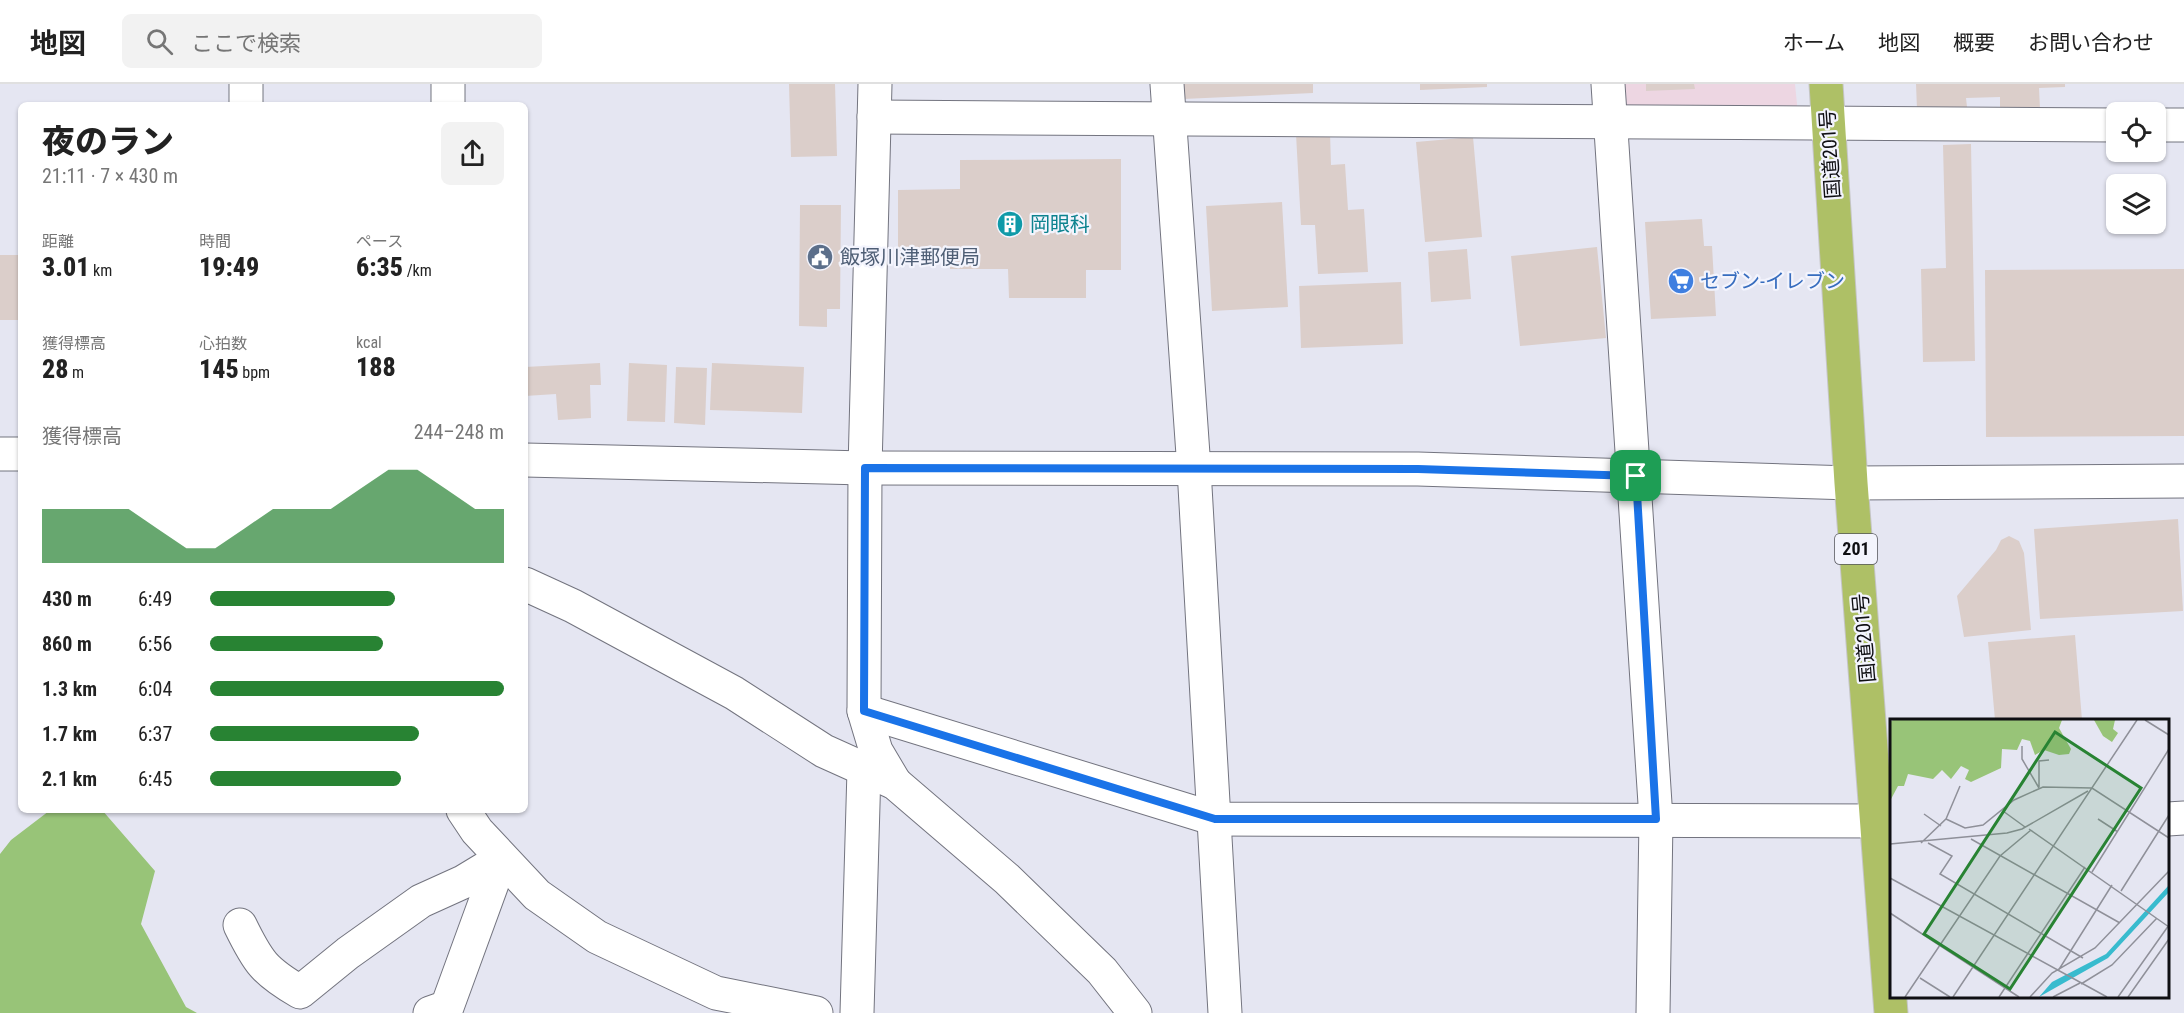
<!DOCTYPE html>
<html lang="ja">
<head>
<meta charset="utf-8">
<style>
  :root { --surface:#fff; --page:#f2f2f2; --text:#222; --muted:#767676; --line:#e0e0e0; --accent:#288333 }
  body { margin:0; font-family:"Roboto Condensed","Noto Sans JP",sans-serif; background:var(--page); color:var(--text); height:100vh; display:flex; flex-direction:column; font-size:22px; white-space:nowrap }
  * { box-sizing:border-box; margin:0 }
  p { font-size:20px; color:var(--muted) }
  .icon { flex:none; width:33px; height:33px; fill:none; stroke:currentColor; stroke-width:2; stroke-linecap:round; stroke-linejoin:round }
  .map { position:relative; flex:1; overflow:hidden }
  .panel { position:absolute; left:18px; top:18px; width:510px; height:711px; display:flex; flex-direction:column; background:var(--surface); border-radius:9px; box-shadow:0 2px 4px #0004 }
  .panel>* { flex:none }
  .tools { position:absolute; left:2106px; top:18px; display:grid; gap:12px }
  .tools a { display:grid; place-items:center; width:60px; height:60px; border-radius:9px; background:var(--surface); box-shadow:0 2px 4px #0004; font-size:30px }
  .pin { position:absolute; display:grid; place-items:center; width:51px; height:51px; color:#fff; margin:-26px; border-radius:12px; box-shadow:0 3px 9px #0006 }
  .round { display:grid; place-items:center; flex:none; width:63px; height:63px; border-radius:9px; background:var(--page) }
  .summary { display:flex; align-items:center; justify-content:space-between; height:102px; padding:0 24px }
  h1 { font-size:33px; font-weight:800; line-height:45px }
  .figures { display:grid; grid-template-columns:repeat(3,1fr); gap:9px; height:102px; padding:6px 24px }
  .figures div { display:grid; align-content:center }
  .figures b { font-size:26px; font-weight:800 }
  .figures small { font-size:16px; font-weight:400 }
  .figures p { font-size:16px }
  .chart { height:168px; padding:12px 24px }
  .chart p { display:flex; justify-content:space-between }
  .chart svg { width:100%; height:108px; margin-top:6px; fill:var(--accent); opacity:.7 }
  ul { padding:0 24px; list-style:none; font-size:20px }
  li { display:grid; grid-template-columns:96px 72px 1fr; align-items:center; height:45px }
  li i { height:15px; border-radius:8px; background:var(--accent) }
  header { display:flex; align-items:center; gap:36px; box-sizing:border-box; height:84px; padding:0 30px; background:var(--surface); border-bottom:2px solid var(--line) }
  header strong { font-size:28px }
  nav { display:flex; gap:33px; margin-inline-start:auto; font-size:21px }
  .search { width:420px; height:54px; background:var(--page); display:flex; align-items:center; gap:15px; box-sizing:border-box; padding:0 21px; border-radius:9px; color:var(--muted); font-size:22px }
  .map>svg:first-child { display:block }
</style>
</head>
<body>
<header>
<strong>地図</strong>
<div class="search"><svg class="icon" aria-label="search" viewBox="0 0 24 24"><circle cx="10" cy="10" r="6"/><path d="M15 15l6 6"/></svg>ここで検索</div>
<nav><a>ホーム</a><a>地図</a><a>概要</a><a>お問い合わせ</a></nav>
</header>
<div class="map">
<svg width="2184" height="929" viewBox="0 0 2184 929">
  <rect width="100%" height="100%" fill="#e5e6f2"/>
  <!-- medical -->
  <polygon fill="#edd6e2" points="1615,0 1795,0 1798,30 1617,29"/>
  <!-- forest -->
  <polygon fill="#98c478" points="102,726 155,787 141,840 186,923 197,929 0,929 0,770 11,756 49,727"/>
  <!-- building -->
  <g fill="#dbceca">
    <polygon points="789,0 835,0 837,72 791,73"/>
    <polygon points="1182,0 1313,0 1313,9 1183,15"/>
    <polygon points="1420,0 1487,0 1487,3 1420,6"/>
    <polygon points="1646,0 1694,0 1695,5 1646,7"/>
    <polygon points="1916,0 2065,0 2065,3 2039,4 2040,25 2000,26 2000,13 1966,14 1967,23 1917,25"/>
    <polygon points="1330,48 1331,81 1345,80 1348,126 1364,125 1368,188 1318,190 1315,141 1301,141 1296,50"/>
    <polygon points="1473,53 1482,153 1425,158 1416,58"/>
    <polygon points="1971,60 1975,277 1923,278 1921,185 1946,184 1943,61"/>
    <polygon points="1121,75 1121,186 1086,186 1086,214 1009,214 1008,185 950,185 950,175 898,175 898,106 960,105 960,76"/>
    <polygon points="1282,118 1288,223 1212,227 1206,122"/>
    <polygon points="800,121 841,121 840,225 827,225 827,243 799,242"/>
    <polygon points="1702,135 1704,162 1712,162 1716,232 1651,235 1645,138"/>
    <polygon points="1597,163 1606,254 1520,262 1511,172"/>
    <polygon points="1467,165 1471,215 1431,218 1428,168"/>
    <rect x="0" y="171" width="21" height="65"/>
    <polygon points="2184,185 2184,352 1986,353 1985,186"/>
    <polygon points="1401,198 1403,260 1301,264 1299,202"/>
    <polygon points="600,279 601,301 590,301 591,334 558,336 556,310 525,312 525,283"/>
    <polygon points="629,279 667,281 665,338 627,337"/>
    <polygon points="712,279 804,283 802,329 710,326"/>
    <polygon points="676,283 707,284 705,341 674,339"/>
    <polygon points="2178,435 2183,527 2040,535 2034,445"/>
    <polygon points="2009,452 2019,457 2024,469 2031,546 1964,553 1957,512 1996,466 2001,456"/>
    <polygon points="2075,551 2082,636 1995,636 1988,558"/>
  </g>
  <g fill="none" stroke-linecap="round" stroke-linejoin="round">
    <defs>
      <g id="minor">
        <polyline points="246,0 246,21"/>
        <polyline points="448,0 448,21"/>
        <polyline points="1167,0 1194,385 1225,929"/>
        <polyline points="1608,0 1656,735 1653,929"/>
        <polyline points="874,33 2116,41"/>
        <polyline points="2156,41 2184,41"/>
        <polyline points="865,384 875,0"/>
        <polyline points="864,627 1215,735 1892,737"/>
        <polyline points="463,726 477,747 537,811 597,853 716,909 816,929"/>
        <polyline points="2168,735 2184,734"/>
        <path d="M240 841C258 878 264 887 300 908L348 869 421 817 463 798 501 775"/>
        <polyline points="430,929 447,923 501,775"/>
        <polyline points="857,929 864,686"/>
      </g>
      <g id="tertiary">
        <polyline points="0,370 21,370"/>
        <polyline points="525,376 865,384 1418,385 1851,399 2184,397"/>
        <polyline points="865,384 864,627 876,667 895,699"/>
        <polyline points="525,500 573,522 734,609 824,667 895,699 1007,795 1102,887 1135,929"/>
      </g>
      <polyline id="trunk" points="1826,0 1851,399 1891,929"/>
    </defs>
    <!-- minor casing -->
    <use href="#minor" stroke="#73747f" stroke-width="35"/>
    <!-- tertiary casing -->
    <use href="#tertiary" stroke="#73747f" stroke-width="35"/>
    <!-- trunk casing -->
    <use href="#trunk" stroke="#c5c5c6" stroke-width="35"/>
    <!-- minor -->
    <use href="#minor" stroke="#fff" stroke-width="33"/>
    <!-- tertiary -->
    <use href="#tertiary" stroke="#fff" stroke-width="33"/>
    <!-- trunk -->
    <use href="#trunk" stroke="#aec066" stroke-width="33"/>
  </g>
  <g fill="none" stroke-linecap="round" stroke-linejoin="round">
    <defs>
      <polygon id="route" points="865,384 1418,385 1636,392 1656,735 1215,735 864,627"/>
    </defs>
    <!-- route casing -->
    <use href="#route" stroke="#fff" stroke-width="12"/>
    <!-- route -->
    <use href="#route" stroke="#1a73e8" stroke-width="8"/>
  </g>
  <!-- icons -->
  <defs>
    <symbol id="building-disc" viewBox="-11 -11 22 22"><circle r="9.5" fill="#0f9aa8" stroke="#f3f4fd"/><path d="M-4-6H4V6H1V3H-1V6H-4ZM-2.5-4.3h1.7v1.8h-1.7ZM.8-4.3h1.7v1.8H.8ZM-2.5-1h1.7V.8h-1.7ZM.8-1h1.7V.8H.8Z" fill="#fff"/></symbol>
    <symbol id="civic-disc" viewBox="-11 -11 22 22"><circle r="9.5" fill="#5c6f8a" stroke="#f3f4fd"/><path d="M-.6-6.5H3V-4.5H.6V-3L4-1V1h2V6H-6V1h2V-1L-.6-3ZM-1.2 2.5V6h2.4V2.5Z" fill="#fff"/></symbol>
    <symbol id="supermarket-disc" viewBox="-11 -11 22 22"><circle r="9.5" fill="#3f7fe0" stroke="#f3f4fd"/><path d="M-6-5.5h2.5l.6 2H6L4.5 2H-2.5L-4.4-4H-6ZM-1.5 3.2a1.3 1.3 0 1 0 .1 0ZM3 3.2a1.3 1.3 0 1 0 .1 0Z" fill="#fff"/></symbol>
  </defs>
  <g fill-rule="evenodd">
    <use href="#building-disc" x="995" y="125" width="30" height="30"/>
    <use href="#civic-disc" x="805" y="158" width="30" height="30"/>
    <use href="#supermarket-disc" x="1666" y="182" width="30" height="30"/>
  </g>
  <g text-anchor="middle" stroke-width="4.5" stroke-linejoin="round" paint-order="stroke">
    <!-- shield labels -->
    <rect fill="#f3f4fd" stroke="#535459" stroke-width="1.5" x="1835" y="450" width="42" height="30" rx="4.5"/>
    <g font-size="18" font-weight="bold" fill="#0f0f13">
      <text x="1856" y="471">201</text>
    </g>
    <!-- street labels -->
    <g font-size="20" fill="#0f0f13" stroke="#f3f4fd">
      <text transform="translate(1830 70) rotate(-94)" y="7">国道201号</text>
      <text transform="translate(1864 554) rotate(-95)" y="7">国道201号</text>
    </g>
    <!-- culture labels -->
    <g font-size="20" fill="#0d838f" stroke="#f3f4fd" text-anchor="start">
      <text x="1030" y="147">岡眼科</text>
    </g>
    <!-- service labels -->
    <g font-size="20" fill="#4e5e75" stroke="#f3f4fd" text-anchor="start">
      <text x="840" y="180">飯塚川津郵便局</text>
    </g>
    <!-- shop labels -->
    <g font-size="20" fill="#366cbe" stroke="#f3f4fd" text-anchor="start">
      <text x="1700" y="204">セブン-イレブン</text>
    </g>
  </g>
  <!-- overview -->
  <g transform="translate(1890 635)">
    <rect width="279" height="279" fill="#e5e6f2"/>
    <path d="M3 1H172L169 9 181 30 179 35 169 36 154 31 145 36 140 22 132 20 127 31 112 30 111 49 81 63 75 60 79 51 71 47 61 60 52 51 43 60 18 55 14 67H8L0 82V3ZM204 1H225L223 10 228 14 222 23 213 17Z" fill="#98c478"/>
    <path d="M279 166V173L218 239 149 278 162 263 216 235Z" fill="#38bbce"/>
    <path fill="none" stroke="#8f9099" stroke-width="1.5" d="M255 1 279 16M132 27V40L149 69M149 68V42L159 41M113 92 135 108M34 95 51 107M56 100 70 67M208 100 228 113M139 110 279 208M81 120 230 204M31 124 56 100 75 109 93 106 124 81 153 68 202 69 279 119M38 124 62 137 50 155 193 239M0 125 117 114 132 110 198 72M202 153 279 30M0 159 217 278M231 172 279 96M0 194 129 278M168 252 222 166M30 259 60 278M191 265 222 246 267 199M15 278 110 137 141 111M63 278 247 1M109 278 195 148M140 278 162 254 205 229 279 152M163 278 190 264M228 278 279 206M238 278 279 220"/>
    <path fill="#288333" fill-opacity="0.15" stroke="#288333" stroke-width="3" d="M165 13 251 69 120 270 34 215Z"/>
    <rect width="279" height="279" fill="none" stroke="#0f0f13" stroke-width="3"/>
  </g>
</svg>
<div class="tools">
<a><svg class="icon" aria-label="locate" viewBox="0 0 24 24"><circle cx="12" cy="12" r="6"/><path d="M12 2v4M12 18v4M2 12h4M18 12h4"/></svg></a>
<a><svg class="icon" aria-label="layers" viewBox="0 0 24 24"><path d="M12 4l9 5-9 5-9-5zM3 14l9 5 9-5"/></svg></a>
</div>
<div class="pin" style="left:1636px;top:392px;background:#1e9e55"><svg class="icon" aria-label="arrive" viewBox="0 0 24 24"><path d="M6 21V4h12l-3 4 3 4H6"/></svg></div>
<section class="panel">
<div class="summary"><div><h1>夜のラン</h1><p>21:11 · 7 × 430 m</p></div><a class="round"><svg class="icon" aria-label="share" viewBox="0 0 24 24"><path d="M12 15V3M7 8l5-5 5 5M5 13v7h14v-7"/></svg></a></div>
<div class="figures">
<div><p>距離</p><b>3.01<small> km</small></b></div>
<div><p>時間</p><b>19:49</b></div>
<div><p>ペース</p><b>6:35<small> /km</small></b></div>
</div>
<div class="figures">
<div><p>獲得標高</p><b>28<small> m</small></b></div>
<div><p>心拍数</p><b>145<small> bpm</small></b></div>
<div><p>kcal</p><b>188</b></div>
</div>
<div class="chart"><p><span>獲得標高</span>244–248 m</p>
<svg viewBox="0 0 160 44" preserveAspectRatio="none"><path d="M0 44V22L10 22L20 22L30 22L40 30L50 38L60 38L70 30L80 22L90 22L100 22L110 14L120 6L130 6L140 14L150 22L160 22V44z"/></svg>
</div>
<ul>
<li><b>430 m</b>6:49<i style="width:63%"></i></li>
<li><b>860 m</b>6:56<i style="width:59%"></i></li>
<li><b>1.3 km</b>6:04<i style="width:100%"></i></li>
<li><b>1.7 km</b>6:37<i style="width:71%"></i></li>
<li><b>2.1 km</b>6:45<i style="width:65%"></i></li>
</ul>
</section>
</div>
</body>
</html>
